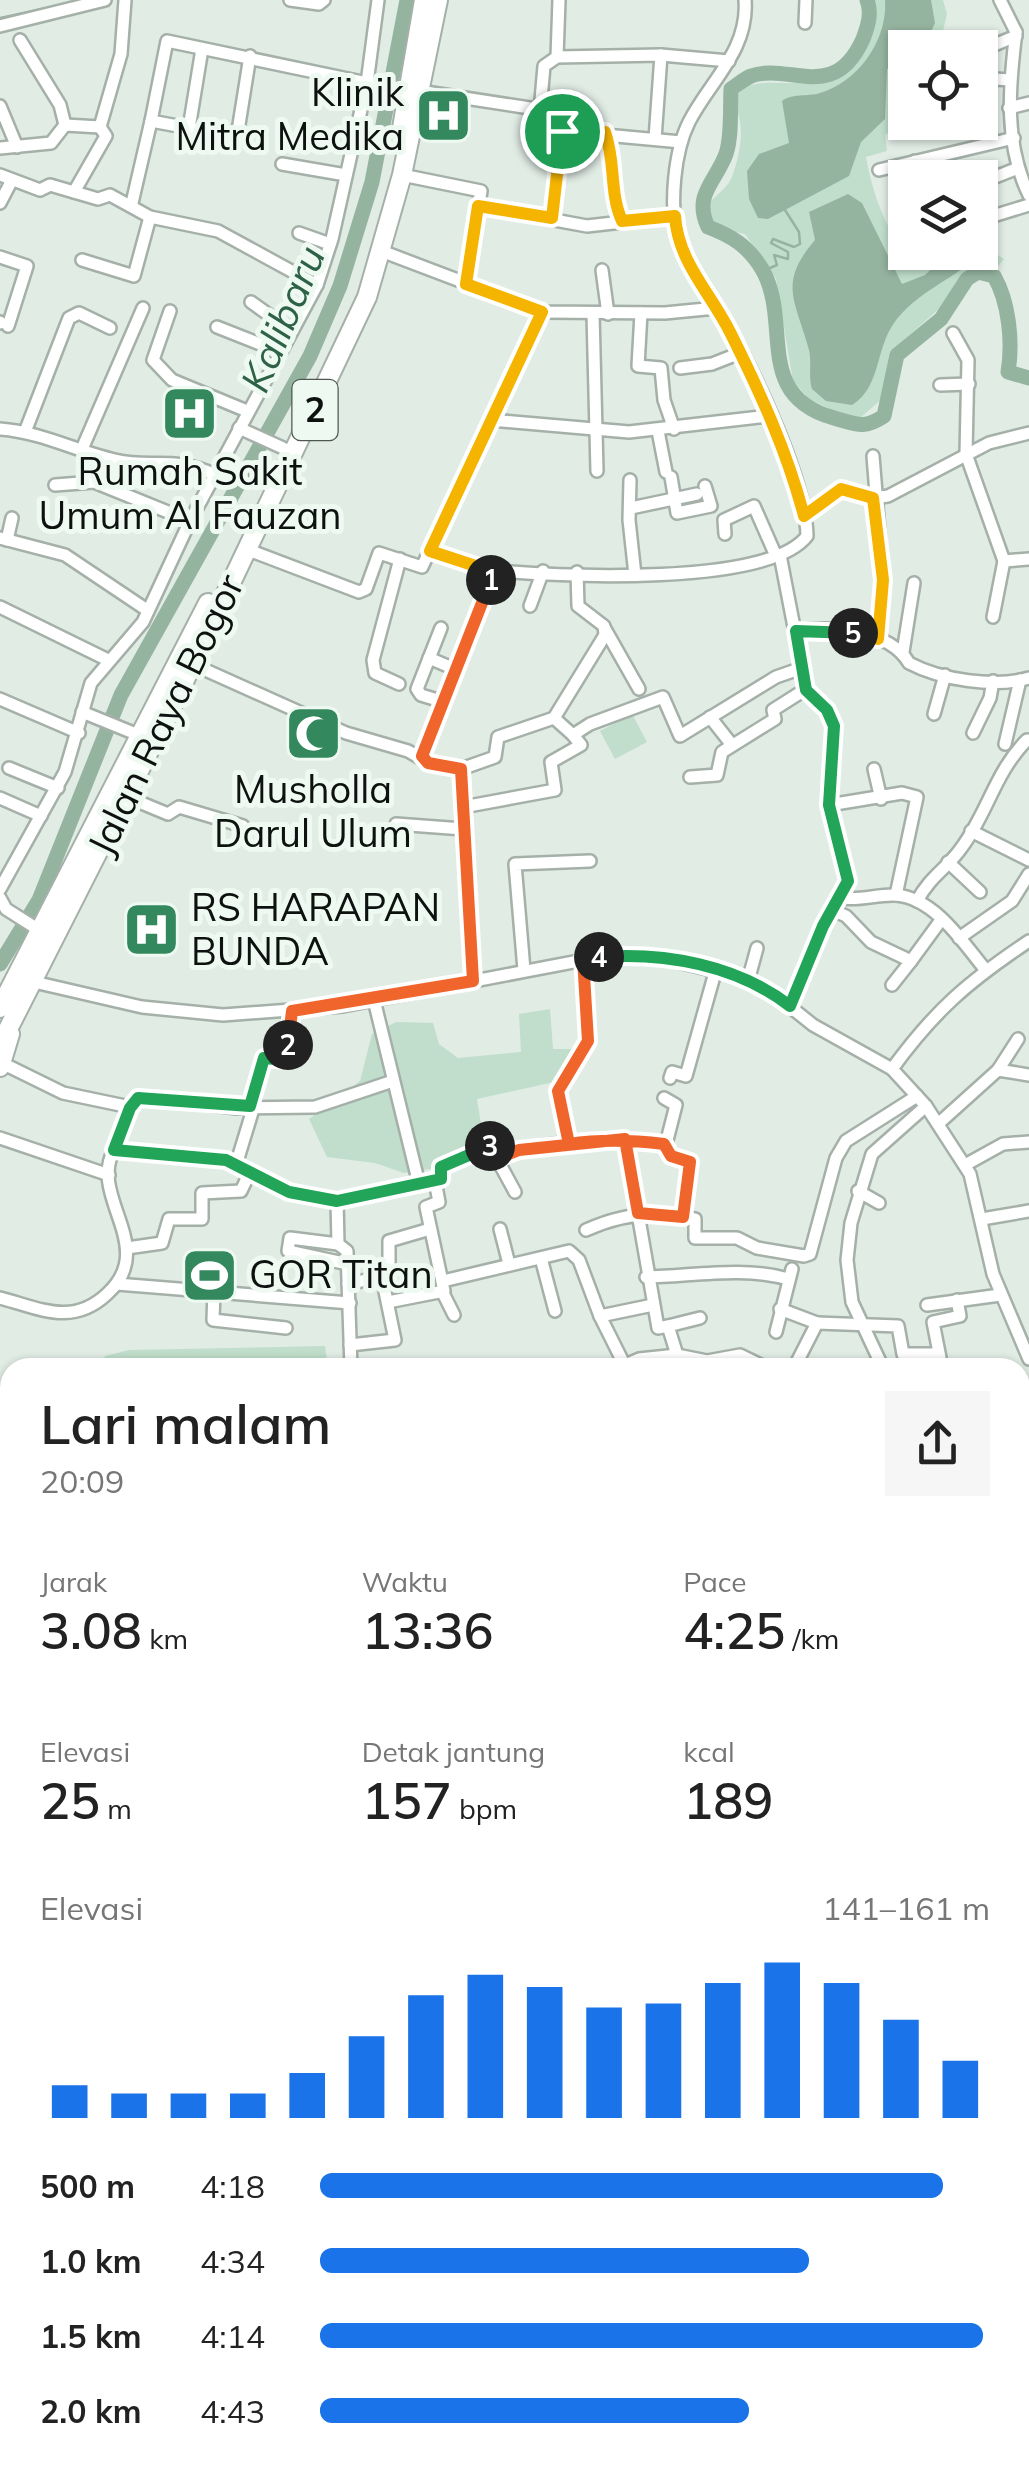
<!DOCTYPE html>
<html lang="id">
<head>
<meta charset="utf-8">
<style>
  :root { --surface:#fff; --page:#f6f6f6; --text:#222; --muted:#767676; --accent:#1a73e8 }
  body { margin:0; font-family:Mulish,sans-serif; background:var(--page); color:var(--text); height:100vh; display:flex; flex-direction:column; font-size:38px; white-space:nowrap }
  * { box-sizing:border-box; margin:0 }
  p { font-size:32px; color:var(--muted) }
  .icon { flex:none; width:55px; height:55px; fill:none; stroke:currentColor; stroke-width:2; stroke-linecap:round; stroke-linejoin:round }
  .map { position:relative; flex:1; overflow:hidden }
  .side { position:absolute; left:0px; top:1358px; width:1030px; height:1112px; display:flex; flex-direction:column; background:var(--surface); border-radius:30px 30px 0 0; box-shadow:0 2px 8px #0004 }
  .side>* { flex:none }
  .fabs { position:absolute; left:888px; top:30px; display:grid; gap:20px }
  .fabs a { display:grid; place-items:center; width:110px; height:110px; border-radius:0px; background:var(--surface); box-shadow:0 2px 8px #0004; font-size:50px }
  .pin { position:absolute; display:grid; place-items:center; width:85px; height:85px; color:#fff; margin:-42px; border:5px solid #fff; border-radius:50%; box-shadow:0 2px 10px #0007 }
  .km { position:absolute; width:50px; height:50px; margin:-25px; border-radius:50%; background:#222; color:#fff; font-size:28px; line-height:50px; text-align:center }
  .round { display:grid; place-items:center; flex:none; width:105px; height:105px; border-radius:0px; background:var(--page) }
  .summary { display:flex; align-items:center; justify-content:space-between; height:170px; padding:0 40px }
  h1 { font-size:55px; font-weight:600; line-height:75px }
  .metrics { display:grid; grid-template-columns:repeat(3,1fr); gap:15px; height:170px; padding:10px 40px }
  .metrics div { display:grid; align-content:center }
  .metrics b { font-size:50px; font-weight:600 }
  .metrics small { font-size:28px; font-weight:400 }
  .metrics p { font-size:28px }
  .chart { height:280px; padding:20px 40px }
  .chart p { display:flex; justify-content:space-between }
  .chart svg { width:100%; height:180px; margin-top:10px; stroke:var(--accent); stroke-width:6 }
  ul { padding:0 40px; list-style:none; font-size:32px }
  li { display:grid; grid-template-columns:160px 120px 1fr; align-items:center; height:75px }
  li i { height:25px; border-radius:12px; background:var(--accent) }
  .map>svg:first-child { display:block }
</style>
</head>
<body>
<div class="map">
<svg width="1029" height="2469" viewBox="0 0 1029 2469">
  <rect width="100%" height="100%" fill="#e1ece5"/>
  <!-- green -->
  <g fill="#c0decb">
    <path d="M873 0H943L947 14 939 47 905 48V70L896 74C900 98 908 120 885 135L887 151 866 157C873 196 887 235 915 264L932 253 980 252V243L1004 259 994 271 983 267 967 270 941 307 896 347 883 398 861 417 849 418 809 399 793 381 776 279 745 234 717 228 706 220 705 209C711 198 726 190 731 179 740 156 747 124 733 103 750 56 826 116 864 45 872 31 877 15 873 0Z"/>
    <polygon points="632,714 647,742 615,759 600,731"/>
    <polygon points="550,1009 553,1049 572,1049 554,1082 477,1099 483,1137 436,1168 404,1173 375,1163 327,1157 309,1119 360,1081 372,1034 396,1022 433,1023 439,1044 458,1058 521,1052 519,1014"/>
    <polygon points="325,1346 328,1367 210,1368 209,1363 100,1367 105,1356 129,1350"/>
  </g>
  <!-- water -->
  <g fill="#95b4a0">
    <path d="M885 0H931L935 23 924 47 905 48V61L887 69 885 119 861 142 849 176 768 219 758 218 749 199 747 171 759 154 789 143 782 101C792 93 807 97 820 93 858 82 888 40 885 0Z"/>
    <path d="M848 194 862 203 902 284 925 275 947 254 980 255C955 278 915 293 894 323 875 350 881 387 852 405L826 401 812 389C808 376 812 363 809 350 796 301 777 284 815 240L809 212Z"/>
  </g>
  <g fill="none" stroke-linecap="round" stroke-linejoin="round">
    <!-- stream -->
    <g stroke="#95b4a0" stroke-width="2.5">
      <polyline points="0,18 56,6"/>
      <polyline points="763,271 777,265 774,255 788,259 788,252 771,243 773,239 794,247 800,244 799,232 785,210"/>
    </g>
    <!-- river -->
    <g stroke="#95b4a0" stroke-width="15">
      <path d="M867 0C872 13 868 26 863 39 834 104 789 62 751 76 744 79 737 85 731 89 730 109 732 136 726 154 715 183 693 195 708 227 732 236 748 246 762 269 793 323 752 395 834 418 856 424 863 430 884 416L897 355 941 319 967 279 978 272 994 276C1009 302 1013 342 1008 372L1029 378"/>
      <polyline points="0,964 39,900 121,695 310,356 340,286 372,182 407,0"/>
    </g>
    <!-- highway-tunnel -->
    <g stroke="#c1cbc5" stroke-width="18" stroke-dasharray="18 9" stroke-linecap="butt">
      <polyline points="0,1558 10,1560"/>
      <polyline points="0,1577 10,1579"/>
    </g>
    <defs>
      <g id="minor">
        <polyline points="290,0 319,4 324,0"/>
        <polyline points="1000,0 1016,32"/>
        <polyline points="805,23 806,0"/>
        <polyline points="0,26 105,0"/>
        <path d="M1016 32C1009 86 1004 144 1029 195"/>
        <polyline points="20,40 60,105 65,125"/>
        <polyline points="980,51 1016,36"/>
        <polyline points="557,57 559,0"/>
        <polyline points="980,78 1010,80"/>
        <polyline points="0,106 17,147"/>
        <polyline points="1009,108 1029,103"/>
        <polyline points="540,111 544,66 557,57 661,55 729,61"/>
        <polyline points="151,121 167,41 367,83 556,112 562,131 681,142"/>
        <polyline points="939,122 939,125"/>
        <polyline points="189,128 202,49"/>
        <path d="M605 132C616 162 609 192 622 221"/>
        <polyline points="655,139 661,55"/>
        <polyline points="0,148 51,143 65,125 100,127"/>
        <polyline points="915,161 922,178"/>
        <polyline points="282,164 346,175"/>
        <polyline points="879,170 1014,138"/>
        <polyline points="0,175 40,190 50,185 98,199 110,195 150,217 218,231 317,285"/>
        <polyline points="402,175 481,191 466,283"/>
        <polyline points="980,183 1018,168"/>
        <polyline points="74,192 106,136 100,127 121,54 125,0"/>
        <polyline points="0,203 12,180"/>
        <polyline points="132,203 151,121 237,137 250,56"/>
        <polyline points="478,206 587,226 675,216"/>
        <polyline points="552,217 562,131"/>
        <polyline points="980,220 1029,205"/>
        <polyline points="299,233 330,244"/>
        <polyline points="384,252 542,312 665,313 716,308"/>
        <polyline points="0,257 27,266 8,326"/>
        <polyline points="82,260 134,276 150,217"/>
        <polyline points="602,270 608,314"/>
        <polyline points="251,302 290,330"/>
        <polyline points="170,311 153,360 172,380 247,411"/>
        <polyline points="641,313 638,366 661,368 664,400 674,429"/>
        <polyline points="593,314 597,471"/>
        <polyline points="0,323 0,322"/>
        <polyline points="217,327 278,351"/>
        <polyline points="953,333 968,360 966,454 1004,561 1029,559"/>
        <polyline points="680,368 712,364 740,353"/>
        <polyline points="940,385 969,384"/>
        <polyline points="491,420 629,432 769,416"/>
        <polyline points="239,428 283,448"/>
        <path d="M0 429C41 432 76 451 115 460 154 469 171 455 216 475"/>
        <polyline points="658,431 666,472"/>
        <polyline points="25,432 69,318 79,313 110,328"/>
        <polyline points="82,449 143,308"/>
        <polyline points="873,456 883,580 878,639"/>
        <polyline points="671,477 677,513 711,506 705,486"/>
        <polyline points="630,480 629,520 635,575"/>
        <polyline points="55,485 94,482 190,521"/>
        <polyline points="631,508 697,494"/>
        <polyline points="804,516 841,489 873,498 888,496 989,443 1029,433"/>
        <polyline points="725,534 724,520 754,506 776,556"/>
        <polyline points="0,538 65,555 147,610"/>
        <polyline points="7,540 12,518"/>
        <polyline points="246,549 359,592 366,589 379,553 422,567 542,312"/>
        <path d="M430 551C451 558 474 570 497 571 560 576 768 587 807 536 806 481 754 370 725 322 709 295 683 268 677 236 670 203 674 152 689 122 710 81 749 50 745 0"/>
        <polyline points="780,555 806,689 827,710 834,725 829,805 848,881 823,926 791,1006"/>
        <polyline points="530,606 543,571"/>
        <polyline points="0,607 108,660"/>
        <polyline points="993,617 1004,561"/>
        <polyline points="441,628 417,689 421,695 444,702"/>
        <polyline points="605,629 639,689"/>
        <path d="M796 631C832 626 889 629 909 663 941 680 995 688 1029 678"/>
        <polyline points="903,652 914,583"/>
        <polyline points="429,658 457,670"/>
        <polyline points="192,664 346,733 408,751 429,763 461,769 495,757 498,737 554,718 605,635 604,626 578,606 577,572"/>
        <polyline points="399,684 375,673 373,660 400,559"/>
        <polyline points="0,699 79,733"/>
        <polyline points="82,712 141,736"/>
        <polyline points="934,714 945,675"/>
        <polyline points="710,717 732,745"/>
        <polyline points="554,718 573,735 590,724 663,697 680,736 776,677 799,669"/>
        <polyline points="973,733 990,698 993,681"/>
        <polyline points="1005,744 1020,680"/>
        <polyline points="422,757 494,571"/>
        <polyline points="9,768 58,788"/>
        <polyline points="461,769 473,981"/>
        <polyline points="874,769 881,799"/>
        <polyline points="690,777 717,775 722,752 775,719 773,710 806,689"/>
        <polyline points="127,797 168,814 179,807 243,826"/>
        <polyline points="0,798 41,816"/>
        <polyline points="829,805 902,793 917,797 896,895"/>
        <polyline points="463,807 555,790 551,762 581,745 573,735"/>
        <polyline points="396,824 463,829"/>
        <polyline points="971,831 1029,860"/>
        <polyline points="948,862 980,892"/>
        <polyline points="0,889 65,772 91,683 143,622 190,521 317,285 332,239 367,83 378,0"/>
        <polyline points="0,898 6,909 39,930"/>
        <path d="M842 898C861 901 877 894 896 895 934 898 962 941 984 968"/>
        <path d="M917 901C931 875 947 869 962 847 988 812 995 772 1027 740"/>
        <polyline points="832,910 846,916 871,942 911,961 892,985"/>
        <polyline points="959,938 1012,901 1029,874"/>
        <polyline points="911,961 941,920"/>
        <polyline points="524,970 515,864 590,861"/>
        <polyline points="748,981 757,948"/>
        <polyline points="34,982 142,1007 223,1015 343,1006 605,956 661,958 737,976 773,993 813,1025 892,1069 926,1106 970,1174 993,1274 1029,1359"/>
        <polyline points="374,1000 419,1184"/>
        <polyline points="2,1063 63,1093 130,1107 114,1150"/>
        <path d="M892 1069C935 1010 969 981 1029 941"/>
        <polyline points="998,1070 1018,1039"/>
        <polyline points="670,1078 672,1072 686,1076 716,969"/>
        <polyline points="250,1106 263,1058 287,1060 292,1011"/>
        <polyline points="130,1107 144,1097 237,1108 315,1107 393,1081"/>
        <polyline points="938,1124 998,1070 1029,1075"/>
        <polyline points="0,1138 109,1175"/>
        <polyline points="625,1139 658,1328 668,1326"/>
        <polyline points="569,1144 558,1091 588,1041 583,958"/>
        <polyline points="664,1144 671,1156 690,1162 683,1217"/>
        <path d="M496 1159C549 1137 610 1139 666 1144L676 1105 664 1098"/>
        <polyline points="236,1165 254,1106"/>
        <polyline points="965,1165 1003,1144 1029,1142"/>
        <polyline points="858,1191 879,1203"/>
        <polyline points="337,1201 338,1244 347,1251 351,1368"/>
        <polyline points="982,1219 1029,1211"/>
        <polyline points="500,1229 509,1264"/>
        <path d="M586 1230C621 1214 657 1209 695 1219V1238H737L757 1248 804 1256 810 1254 836 1158 846 1141 917 1096"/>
        <polyline points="338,1244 290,1238 288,1251 348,1264"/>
        <polyline points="127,1248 162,1243 169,1219 202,1219 202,1193 241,1191 250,1172"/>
        <polyline points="541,1258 555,1311"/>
        <path d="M646 1277C694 1276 743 1266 788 1279"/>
        <polyline points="443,1281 569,1251 579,1260 600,1316"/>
        <polyline points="117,1284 350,1303"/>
        <polyline points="348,1284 389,1275 389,1241 430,1229"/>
        <polyline points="214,1291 213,1320 286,1328"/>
        <polyline points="443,1293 454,1315"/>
        <path d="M0 1298C39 1308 72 1327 107 1294 159 1247 88 1197 114 1150L226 1160 289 1192 337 1201 435 1181"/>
        <polyline points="388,1302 444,1291 426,1207 439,1202 435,1181 442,1178 440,1168 490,1146 515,1192"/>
        <polyline points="927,1305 1000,1295"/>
        <polyline points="780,1309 817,1323"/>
        <polyline points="776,1332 792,1269"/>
        <polyline points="350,1345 395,1340 382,1277"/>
        <polyline points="677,1355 668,1326 700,1318"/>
        <polyline points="624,1364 600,1316 653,1305"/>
        <polyline points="618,1368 639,1359 677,1355 707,1361 740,1355 767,1368"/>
        <polyline points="794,1368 817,1323 898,1326 903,1354 939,1354"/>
        <polyline points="883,1368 852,1302 847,1260 851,1223 872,1154 926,1106"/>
        <polyline points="942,1368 933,1322 960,1316 957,1300"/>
        <polyline points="1020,1431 1029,1427"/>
        <polyline points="1021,1675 1029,1680"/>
        <polyline points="0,1704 10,1690"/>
        <polyline points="1020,1727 1029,1729"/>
        <polyline points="1020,1775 1029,1776"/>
        <polyline points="0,1814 10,1813"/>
        <polyline points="0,1879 1,1879"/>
        <polyline points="0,2013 10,2013"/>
        <polyline points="10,2043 10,2050"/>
        <polyline points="0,2078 10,2071"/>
        <polyline points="1020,2079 1029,2066"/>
        <polyline points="0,2098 10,2143"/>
        <polyline points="0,2190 6,2221"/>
        <polyline points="0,2245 10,2244"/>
        <polyline points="1020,2270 1029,2247"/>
        <polyline points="0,2272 10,2271"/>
        <polyline points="0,2312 7,2314 10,2327"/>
        <polyline points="1020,2315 1029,2316"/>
        <polyline points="0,2355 10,2355"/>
        <polyline points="0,2370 10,2370"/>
        <polyline points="1020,2393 1029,2395"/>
        <polyline points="1020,2426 1029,2429"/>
        <polyline points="18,2460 36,2460"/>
        <polyline points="735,2460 754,2469"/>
        <polyline points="130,2469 131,2460"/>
        <polyline points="194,2469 304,2468 332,2460"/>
        <polyline points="431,2469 432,2460"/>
        <polyline points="587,2469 590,2460"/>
        <polyline points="802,2469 808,2466 807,2460"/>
        <polyline points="998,2469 998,2460"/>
      </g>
      <g id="major">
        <polyline points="1020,1495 1029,1491"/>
        <polyline points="0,1511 10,1514"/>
        <polyline points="1020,1564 1029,1559"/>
        <polyline points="0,1596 10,1602"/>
      </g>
      <g id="highway">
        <polyline points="402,128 424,0"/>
        <polyline points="0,1008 208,603"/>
        <polyline points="0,1045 181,688 367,297 402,175 438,0"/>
        <polyline points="0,1067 10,1034"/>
        <polyline points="1020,1516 1029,1512"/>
        <polyline points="1020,1539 1029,1535"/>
      </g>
    </defs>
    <!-- minor casing -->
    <use href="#minor" stroke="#a5b0a9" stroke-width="16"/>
    <!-- major casing -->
    <use href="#major" stroke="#a5b0a9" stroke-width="20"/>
    <!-- highway casing -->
    <use href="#highway" stroke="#a5b0a9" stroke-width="22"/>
    <!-- minor -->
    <use href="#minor" stroke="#fff" stroke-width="11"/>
    <!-- major -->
    <use href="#major" stroke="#fff" stroke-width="15"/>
    <!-- highway -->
    <use href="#highway" stroke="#fff" stroke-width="18"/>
  </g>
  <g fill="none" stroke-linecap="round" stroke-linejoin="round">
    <defs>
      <polyline id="split-1" points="491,580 494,572 430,551 542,312 466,284 478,206 552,218 562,131"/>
      <polyline id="split-2" points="288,1045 292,1011 473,981 461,769 428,763 422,756 491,580"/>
      <polyline id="split-3" points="288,1045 286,1060 264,1058 250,1106 138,1098 130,1108 114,1150 226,1160 289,1192 337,1201 441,1179 441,1167 490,1146"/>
      <path id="split-4" d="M490 1146 496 1159 519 1150 625 1139 638 1213 683 1217 690 1162 671 1156 664 1144C631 1140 602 1139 569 1144L558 1091 588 1041 583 958 599 957"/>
      <path id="split-5" d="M599 957C665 952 737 965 790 1006L823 926 848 881 829 805 834 726 827 710 806 690 796 631 853 633"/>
      <path id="split-6" d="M562 131 605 132C616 162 609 192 622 221L675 216C678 262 710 292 730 332 760 392 787 451 804 516L841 489 873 498 883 580 878 639 853 633"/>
    </defs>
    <!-- split-1 casing -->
    <use href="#split-1" stroke="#fff" stroke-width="20"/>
    <!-- split-2 casing -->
    <use href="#split-2" stroke="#fff" stroke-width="20"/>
    <!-- split-3 casing -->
    <use href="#split-3" stroke="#fff" stroke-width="20"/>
    <!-- split-4 casing -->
    <use href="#split-4" stroke="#fff" stroke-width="20"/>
    <!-- split-5 casing -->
    <use href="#split-5" stroke="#fff" stroke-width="20"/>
    <!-- split-6 casing -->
    <use href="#split-6" stroke="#fff" stroke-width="20"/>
    <!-- split-1 -->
    <use href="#split-1" stroke="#f5b400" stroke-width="12"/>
    <!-- split-2 -->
    <use href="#split-2" stroke="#f0652b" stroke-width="12"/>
    <!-- split-3 -->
    <use href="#split-3" stroke="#22a559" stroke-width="12"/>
    <!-- split-4 -->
    <use href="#split-4" stroke="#f0652b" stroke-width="12"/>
    <!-- split-5 -->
    <use href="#split-5" stroke="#22a559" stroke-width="12"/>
    <!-- split-6 -->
    <use href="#split-6" stroke="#f5b400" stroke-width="12"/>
  </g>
  <!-- icons -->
  <defs>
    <symbol id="hospital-square" viewBox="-11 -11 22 22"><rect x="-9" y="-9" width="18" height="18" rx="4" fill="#33895d" stroke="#eef9f2"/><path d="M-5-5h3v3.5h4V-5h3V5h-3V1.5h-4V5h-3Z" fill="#fff"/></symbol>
    <symbol id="mosque-square" viewBox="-11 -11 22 22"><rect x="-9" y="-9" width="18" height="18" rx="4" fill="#33895d" stroke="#eef9f2"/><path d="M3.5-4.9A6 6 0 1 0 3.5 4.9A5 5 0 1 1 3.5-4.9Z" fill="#fff"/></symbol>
    <symbol id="stadium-square" viewBox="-11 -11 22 22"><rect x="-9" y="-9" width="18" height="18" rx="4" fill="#33895d" stroke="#eef9f2"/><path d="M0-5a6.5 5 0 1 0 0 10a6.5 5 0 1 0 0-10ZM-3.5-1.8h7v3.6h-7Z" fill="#fff"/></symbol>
  </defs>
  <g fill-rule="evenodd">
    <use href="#hospital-square" x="412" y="84" width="63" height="63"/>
    <use href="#hospital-square" x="158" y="382" width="63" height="63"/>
    <use href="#mosque-square" x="282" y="702" width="63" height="63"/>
    <use href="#hospital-square" x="120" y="898" width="63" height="63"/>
    <use href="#stadium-square" x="178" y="1244" width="63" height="63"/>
  </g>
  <g text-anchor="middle" stroke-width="10" stroke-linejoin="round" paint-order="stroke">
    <!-- shield labels -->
    <rect fill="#eef9f2" stroke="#505753" stroke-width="2.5" x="292.5" y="380" width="45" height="60" rx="8"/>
    <g font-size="35" font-weight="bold" fill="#0d110f">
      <text x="315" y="422">2</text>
    </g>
    <!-- poi labels -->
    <g font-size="38" fill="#0d110f" stroke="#eef9f2">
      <text x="404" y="106" text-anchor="end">Klinik<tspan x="404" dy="44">Mitra Medika</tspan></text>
      <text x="190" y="485">Rumah Sakit<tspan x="190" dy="44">Umum Al Fauzan</tspan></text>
      <text x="313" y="803">Musholla<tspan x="313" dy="44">Darul Ulum</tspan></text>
      <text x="191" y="921" text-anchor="start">RS HARAPAN<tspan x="191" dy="44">BUNDA</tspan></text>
      <text x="249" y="1288" text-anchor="start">GOR Titan</text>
    </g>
    <!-- street labels -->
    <g font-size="38" fill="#0d110f" stroke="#eef9f2">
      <text transform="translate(166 715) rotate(-64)" y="13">Jalan Raya Bogor</text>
    </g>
    <!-- water labels -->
    <g font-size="40" font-style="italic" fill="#2e6246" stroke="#eef9f2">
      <text transform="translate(283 319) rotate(-67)" y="14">Kalibaru</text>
    </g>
  </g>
</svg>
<div class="fabs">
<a><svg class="icon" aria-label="locate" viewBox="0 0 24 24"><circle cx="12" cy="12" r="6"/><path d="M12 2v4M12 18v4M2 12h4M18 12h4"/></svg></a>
<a><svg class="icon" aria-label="layers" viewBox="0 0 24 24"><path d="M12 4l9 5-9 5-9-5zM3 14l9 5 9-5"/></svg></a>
</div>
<div class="pin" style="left:562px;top:131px;background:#1e9e55"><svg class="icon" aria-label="arrive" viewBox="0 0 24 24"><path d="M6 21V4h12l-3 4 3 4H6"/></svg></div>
<b class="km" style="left:491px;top:580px">1</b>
<b class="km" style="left:288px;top:1045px">2</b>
<b class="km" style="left:490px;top:1146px">3</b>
<b class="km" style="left:599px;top:957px">4</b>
<b class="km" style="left:853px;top:633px">5</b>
<section class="side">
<div class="summary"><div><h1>Lari malam</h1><p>20:09</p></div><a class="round"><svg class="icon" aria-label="share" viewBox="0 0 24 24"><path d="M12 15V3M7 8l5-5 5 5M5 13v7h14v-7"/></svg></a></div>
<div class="metrics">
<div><p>Jarak</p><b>3.08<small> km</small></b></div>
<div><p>Waktu</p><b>13:36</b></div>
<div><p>Pace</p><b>4:25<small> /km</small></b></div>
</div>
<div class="metrics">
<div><p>Elevasi</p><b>25<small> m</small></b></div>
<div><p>Detak jantung</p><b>157<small> bpm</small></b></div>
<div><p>kcal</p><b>189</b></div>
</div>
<div class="chart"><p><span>Elevasi</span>141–161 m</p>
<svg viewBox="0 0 160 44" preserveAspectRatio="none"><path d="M5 44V36M15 44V38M25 44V38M35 44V38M45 44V33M55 44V24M65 44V14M75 44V9M85 44V12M95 44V17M105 44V16M115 44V11M125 44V6M135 44V11M145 44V20M155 44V30"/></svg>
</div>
<ul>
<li><b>500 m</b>4:18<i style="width:93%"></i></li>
<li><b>1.0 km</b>4:34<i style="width:73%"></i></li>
<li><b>1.5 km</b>4:14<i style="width:99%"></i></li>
<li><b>2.0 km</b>4:43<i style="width:64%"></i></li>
</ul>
</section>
</div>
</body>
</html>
